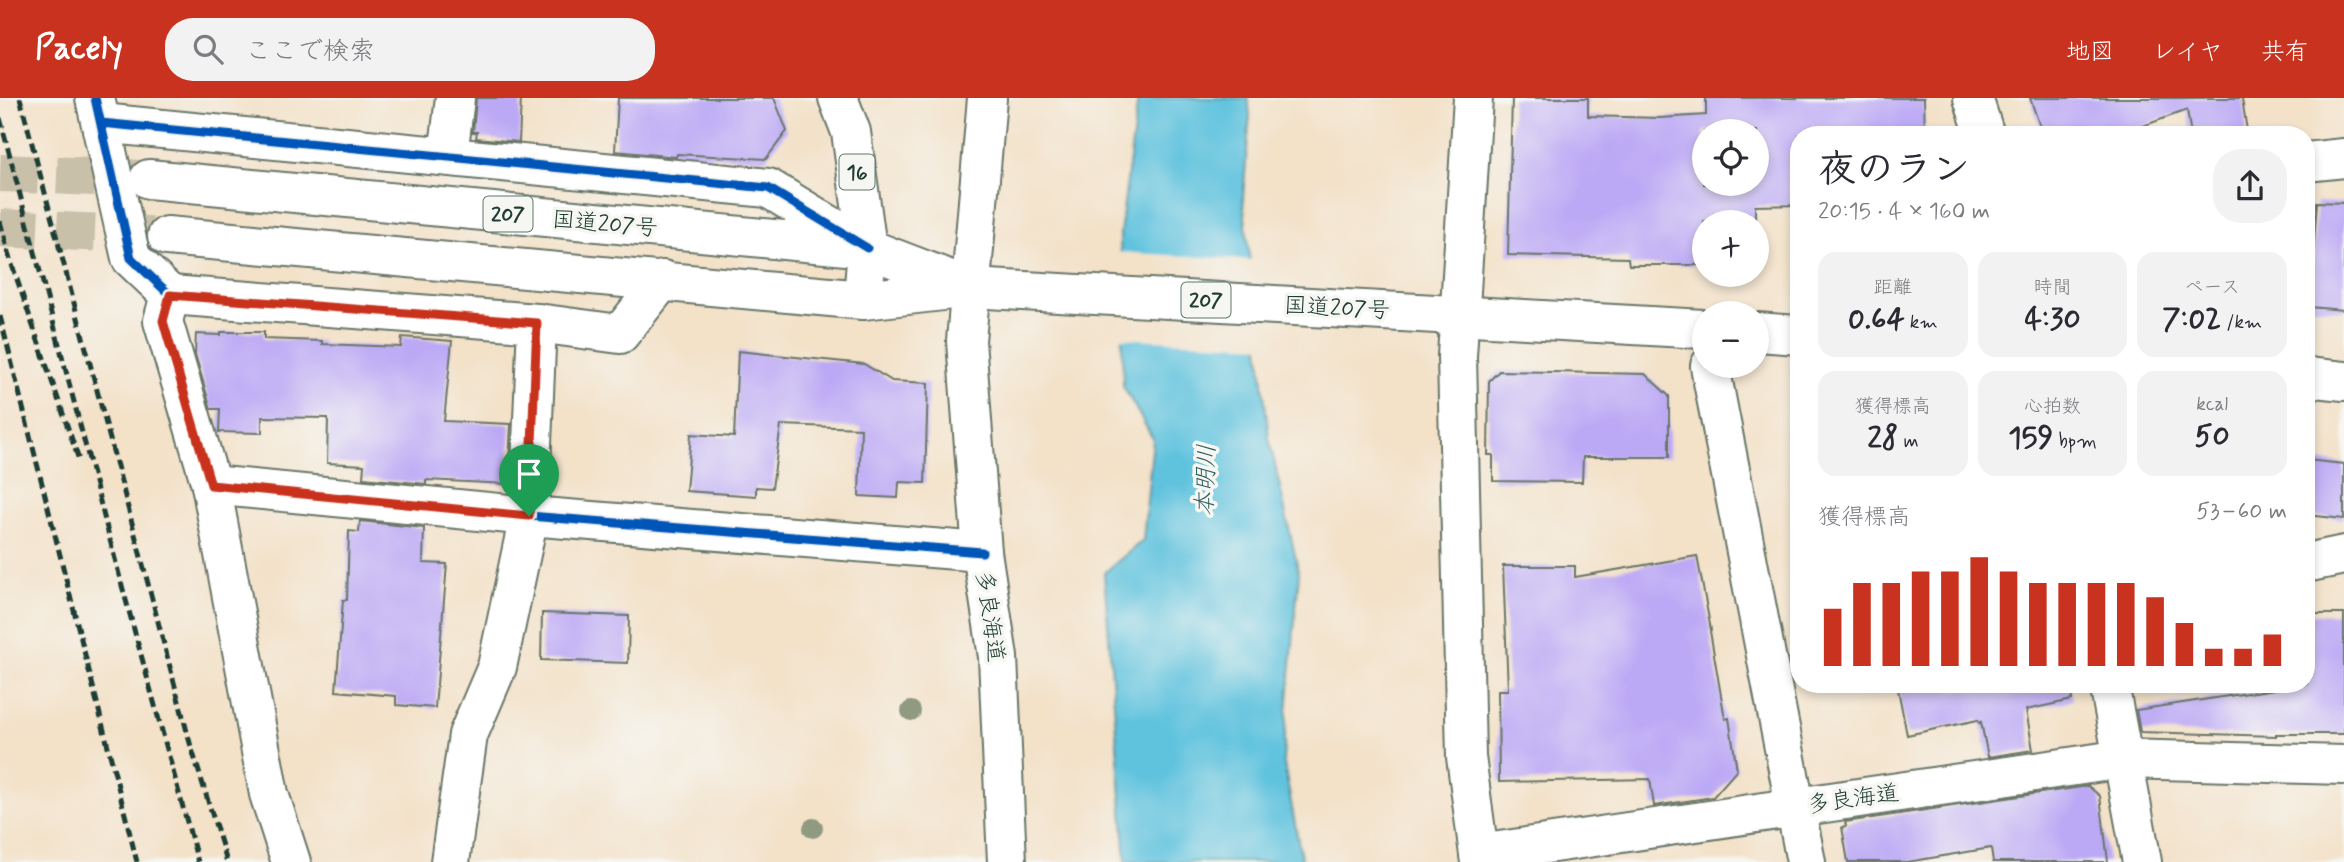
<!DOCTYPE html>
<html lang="ja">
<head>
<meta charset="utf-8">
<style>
  :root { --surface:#fff; --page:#f2f2f3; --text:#2b2b33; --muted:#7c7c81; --accent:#c8321e }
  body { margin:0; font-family:Mynerve,"Klee One",sans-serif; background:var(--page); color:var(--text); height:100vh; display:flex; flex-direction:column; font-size:26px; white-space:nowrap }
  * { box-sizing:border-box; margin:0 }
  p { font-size:23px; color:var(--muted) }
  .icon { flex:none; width:38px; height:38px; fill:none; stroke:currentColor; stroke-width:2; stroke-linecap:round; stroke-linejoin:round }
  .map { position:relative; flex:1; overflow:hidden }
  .side { position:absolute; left:1790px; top:28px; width:525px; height:567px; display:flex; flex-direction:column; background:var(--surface); border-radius:28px; box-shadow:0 4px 10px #0003 }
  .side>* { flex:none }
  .fabs { position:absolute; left:1692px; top:21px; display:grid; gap:14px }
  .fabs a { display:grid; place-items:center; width:77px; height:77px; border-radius:50%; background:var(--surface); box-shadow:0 4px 10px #0003; font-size:35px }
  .pin { position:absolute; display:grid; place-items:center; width:60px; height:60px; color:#fff; margin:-72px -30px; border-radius:50% 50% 50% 0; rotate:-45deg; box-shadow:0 0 7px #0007 }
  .pin .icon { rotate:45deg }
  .round { display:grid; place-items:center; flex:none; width:74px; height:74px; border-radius:28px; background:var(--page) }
  .summary { display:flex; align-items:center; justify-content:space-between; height:119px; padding:0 28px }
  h1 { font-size:38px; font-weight:800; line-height:52px }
  .metrics { display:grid; grid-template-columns:repeat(3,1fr); gap:10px; height:119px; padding:7px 28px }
  .metrics div { display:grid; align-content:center; border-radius:18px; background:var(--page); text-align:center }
  .metrics b { font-size:30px; font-weight:800 }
  .metrics small { font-size:19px; font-weight:400 }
  .metrics p { font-size:19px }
  .chart { height:196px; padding:14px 28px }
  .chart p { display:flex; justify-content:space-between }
  .chart svg { width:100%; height:126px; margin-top:7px; stroke:var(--accent); stroke-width:6 }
  header { display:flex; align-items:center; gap:42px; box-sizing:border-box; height:98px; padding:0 35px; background:var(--accent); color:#fff }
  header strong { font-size:33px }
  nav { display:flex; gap:38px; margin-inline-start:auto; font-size:24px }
  .search { width:490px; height:63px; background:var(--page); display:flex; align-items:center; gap:18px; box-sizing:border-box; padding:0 24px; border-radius:28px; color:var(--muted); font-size:26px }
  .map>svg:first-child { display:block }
</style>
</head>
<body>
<header>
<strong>Pacely</strong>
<div class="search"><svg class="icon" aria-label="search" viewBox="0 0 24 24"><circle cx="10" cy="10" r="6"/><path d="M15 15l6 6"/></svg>ここで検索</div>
<nav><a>地図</a><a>レイヤ</a><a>共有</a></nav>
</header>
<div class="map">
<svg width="2344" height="764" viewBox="0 0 2344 764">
  <rect width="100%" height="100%" fill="#f6f6f2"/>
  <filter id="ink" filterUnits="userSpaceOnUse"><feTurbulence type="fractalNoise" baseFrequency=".0143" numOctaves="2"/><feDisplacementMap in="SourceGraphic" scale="14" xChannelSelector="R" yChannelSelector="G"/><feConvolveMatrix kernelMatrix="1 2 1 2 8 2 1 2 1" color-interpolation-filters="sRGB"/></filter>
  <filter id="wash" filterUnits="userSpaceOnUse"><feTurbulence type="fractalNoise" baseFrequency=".00686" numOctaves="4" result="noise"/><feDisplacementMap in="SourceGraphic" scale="28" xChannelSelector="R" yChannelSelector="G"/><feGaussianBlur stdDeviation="1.57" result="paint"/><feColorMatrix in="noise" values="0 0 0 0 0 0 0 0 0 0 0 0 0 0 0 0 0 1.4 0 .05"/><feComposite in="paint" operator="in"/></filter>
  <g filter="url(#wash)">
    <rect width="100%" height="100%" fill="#f3e1c8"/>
    <!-- water -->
    <polygon fill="#60c3de" stroke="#408089" stroke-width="2" points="1138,0 1248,0 1250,17 1243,100 1269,340 1299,475 1283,661 1302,764 1126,764 1104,475 1143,442 1153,341 1123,288 1120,135"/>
    <!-- pier -->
    <polygon fill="#f3e1c8" points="1117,154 1253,162 1263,248 1119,240"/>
    <g id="blocks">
      <!-- building -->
      <g fill="#bca9f5" fill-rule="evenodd">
        <polygon points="476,0 521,0 519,44 476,40 477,34 473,34"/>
        <polygon points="618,0 774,0 787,33 766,61 677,56 676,59 615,53"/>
        <path d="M1512 0H1588V18L1660 20 1706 17V0H1924L1925 37H1799V107L1755 108V124H1704V167H1629L1628 160 1508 157ZM1704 33H1757V86H1704Z"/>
        <polygon points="2030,0 2242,0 2247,33 2220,37 2191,37 2187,12 2118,37 2043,37"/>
        <polygon points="2317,104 2344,105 2344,212 2309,209"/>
        <polygon points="221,234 264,234 264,241 322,243 322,246 401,249 402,239 452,243 444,323 511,326 508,386 426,382 426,386 363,380 364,367 327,365 328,320 262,319 262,335 219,334 220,311 211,311 195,256 196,236 221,237"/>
        <polygon points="738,253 864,266 892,283 928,285 925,385 899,384 898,400 859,398 861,330 781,327 772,390 756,389 756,398 686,393 691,336 734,339"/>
        <polygon points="1499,273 1645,276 1669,298 1669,359 1583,359 1582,384 1493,383 1493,357 1488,357 1489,283"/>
        <polygon points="2306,362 2344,366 2344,421 2306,417"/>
        <polygon points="360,423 424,430 423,465 447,466 435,610 396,607 396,598 336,593 343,502 347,502 349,433 359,434"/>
        <polygon points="1697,458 1711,532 1710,533 1725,621 1729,620 1737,672 1713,699 1654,708 1650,681 1499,684 1498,592 1508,592 1503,468 1575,468 1575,479"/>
        <polygon points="542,515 629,518 628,565 541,562"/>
        <polygon points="2307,516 2344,516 2344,636 2276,636 2276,638 2140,634 2136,612 2307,586"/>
        <polygon points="1897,586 2070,586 2072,602 2026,612 2033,652 1988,659 1981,624 1979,625 1978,622 1907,637"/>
        <polygon points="2088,688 2100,698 2108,764 1993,764 1991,750 1907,764 1848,764 1842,729 1846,728 1845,724"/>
      </g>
    </g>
  </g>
  <g filter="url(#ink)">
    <use href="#blocks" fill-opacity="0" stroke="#697668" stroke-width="2"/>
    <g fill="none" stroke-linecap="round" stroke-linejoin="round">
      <!-- highway-tunnel -->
      <g stroke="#c9c0aa" stroke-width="38" stroke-dasharray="38 19" stroke-linecap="butt">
        <polyline points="0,75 145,81"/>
        <polyline points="0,130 167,138"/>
      </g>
      <defs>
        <g id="street">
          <polyline points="95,0 131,160 170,197 163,223 211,387 529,418 982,454"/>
          <polyline points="987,0 966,243 982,454 998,559 1007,764"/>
          <polyline points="1473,0 1457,258 1466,659 1480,764"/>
          <polyline points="1973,0 1985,37"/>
          <polyline points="101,25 768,90 867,150"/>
          <polyline points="448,58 455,0"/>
          <polyline points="2306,64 2344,60"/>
          <polyline points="170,197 537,225 620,236 663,182"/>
          <polyline points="211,387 269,696 291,764"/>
          <polyline points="2306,465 2344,457"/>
          <polyline points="2109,586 2123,661 2344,667"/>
          <polyline points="1479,756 2123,661 2142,764"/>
          <polyline points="450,764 468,637 497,569 529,418 537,225"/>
        </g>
        <polyline id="secondary" points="1710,268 1806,764"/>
        <polyline id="primary" points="838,0 851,34 867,150 863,202"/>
        <g id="highway">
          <polyline points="149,81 867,150 966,188"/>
          <polyline points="167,138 863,202 970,190 1704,231"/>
          <polyline points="1757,234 1799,237"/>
          <polyline points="2306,279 2344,283"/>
        </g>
      </defs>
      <!-- street casing -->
      <use href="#street" stroke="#697668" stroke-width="42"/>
      <!-- secondary casing -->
      <use href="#secondary" stroke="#697668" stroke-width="42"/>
      <!-- primary casing -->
      <use href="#primary" stroke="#697668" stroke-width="42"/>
      <!-- highway casing -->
      <use href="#highway" stroke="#697668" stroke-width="42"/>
      <!-- street -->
      <use href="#street" stroke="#fff" stroke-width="38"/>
      <!-- secondary -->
      <use href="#secondary" stroke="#fff" stroke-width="38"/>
      <!-- primary -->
      <use href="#primary" stroke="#fff" stroke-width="38"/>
      <!-- highway -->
      <use href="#highway" stroke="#fff" stroke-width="38"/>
      <!-- rail -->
      <g stroke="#1f3d34" stroke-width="5" stroke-dasharray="10 5" stroke-linecap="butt">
        <polyline points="20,0 190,645 227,764"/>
        <polyline points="0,20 121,484 198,764"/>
        <polyline points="0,123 9,158 80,365"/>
        <polyline points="0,218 137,764"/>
      </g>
      <defs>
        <g id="cycleway">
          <polyline points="95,0 131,160 170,197 163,223 211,387 529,418 982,454"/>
          <polyline points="101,25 768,90 867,150"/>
        </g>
      </defs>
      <!-- cycleway casing -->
      <use href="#cycleway" stroke="#f6f6f2" stroke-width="13"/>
      <!-- cycleway -->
      <use href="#cycleway" stroke="#0057b8" stroke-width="9"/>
    </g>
    <!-- trees -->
    <g fill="#8f9a80">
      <circle cx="911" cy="613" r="10"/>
      <circle cx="813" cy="730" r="10"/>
    </g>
  </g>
  <g fill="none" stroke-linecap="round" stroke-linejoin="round" filter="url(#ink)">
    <defs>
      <polygon id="route" points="170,197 537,225 529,418 211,387 163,223"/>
    </defs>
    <!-- route casing -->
    <use href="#route" stroke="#fff" stroke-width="14"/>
    <!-- route -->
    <use href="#route" stroke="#c8321e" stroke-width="9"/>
  </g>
  <g text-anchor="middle" stroke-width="7" stroke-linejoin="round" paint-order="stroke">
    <!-- shield labels -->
    <g fill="#f6f6f2" stroke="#60746d" stroke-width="2">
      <rect x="839.5" y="56.5" width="35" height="35" rx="5"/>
      <rect x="483.5" y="98.5" width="49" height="35" rx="5"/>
      <rect x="1181.5" y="184.5" width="49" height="35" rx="5"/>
    </g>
    <g font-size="21" font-weight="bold" fill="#1f3d34">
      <text x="857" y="81">16</text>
      <text x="508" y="123">207</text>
      <text x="1206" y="209">207</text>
    </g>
    <!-- street labels -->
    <g font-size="23" fill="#1f3d34" stroke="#f6f6f2">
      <text transform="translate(605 125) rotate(5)" y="8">国道207号</text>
      <text transform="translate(1337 209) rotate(3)" y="8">国道207号</text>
      <text transform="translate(991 518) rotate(82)" y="8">多良海道</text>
      <text transform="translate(1853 700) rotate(-8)" y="8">多良海道</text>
    </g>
    <!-- water labels -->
    <g font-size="24" font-style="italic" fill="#2f5e5e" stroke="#f6f6f2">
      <text transform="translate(1205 382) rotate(-88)" y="8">本明川</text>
    </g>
  </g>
</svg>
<div class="fabs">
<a><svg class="icon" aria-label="locate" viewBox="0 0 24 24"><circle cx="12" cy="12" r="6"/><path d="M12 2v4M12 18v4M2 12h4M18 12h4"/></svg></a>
<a>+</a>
<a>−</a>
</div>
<div class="pin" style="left:529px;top:418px;background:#1e9e55"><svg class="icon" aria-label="arrive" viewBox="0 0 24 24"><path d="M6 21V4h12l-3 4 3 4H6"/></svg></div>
<section class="side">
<div class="summary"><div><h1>夜のラン</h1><p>20:15 · 4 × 160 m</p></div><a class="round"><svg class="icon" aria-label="share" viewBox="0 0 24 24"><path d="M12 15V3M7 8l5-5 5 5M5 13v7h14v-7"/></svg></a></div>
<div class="metrics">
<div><p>距離</p><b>0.64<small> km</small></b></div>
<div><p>時間</p><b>4:30</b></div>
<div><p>ペース</p><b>7:02<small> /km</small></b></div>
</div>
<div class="metrics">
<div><p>獲得標高</p><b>28<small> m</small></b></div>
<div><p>心拍数</p><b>159<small> bpm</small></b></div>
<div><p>kcal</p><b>50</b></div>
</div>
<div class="chart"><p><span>獲得標高</span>53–60 m</p>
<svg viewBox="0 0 160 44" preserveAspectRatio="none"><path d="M5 44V24M15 44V15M25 44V15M35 44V11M45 44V11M55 44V6M65 44V11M75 44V15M85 44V15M95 44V15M105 44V15M115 44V20M125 44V29M135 44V38M145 44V38M155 44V33"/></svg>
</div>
</section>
</div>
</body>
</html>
